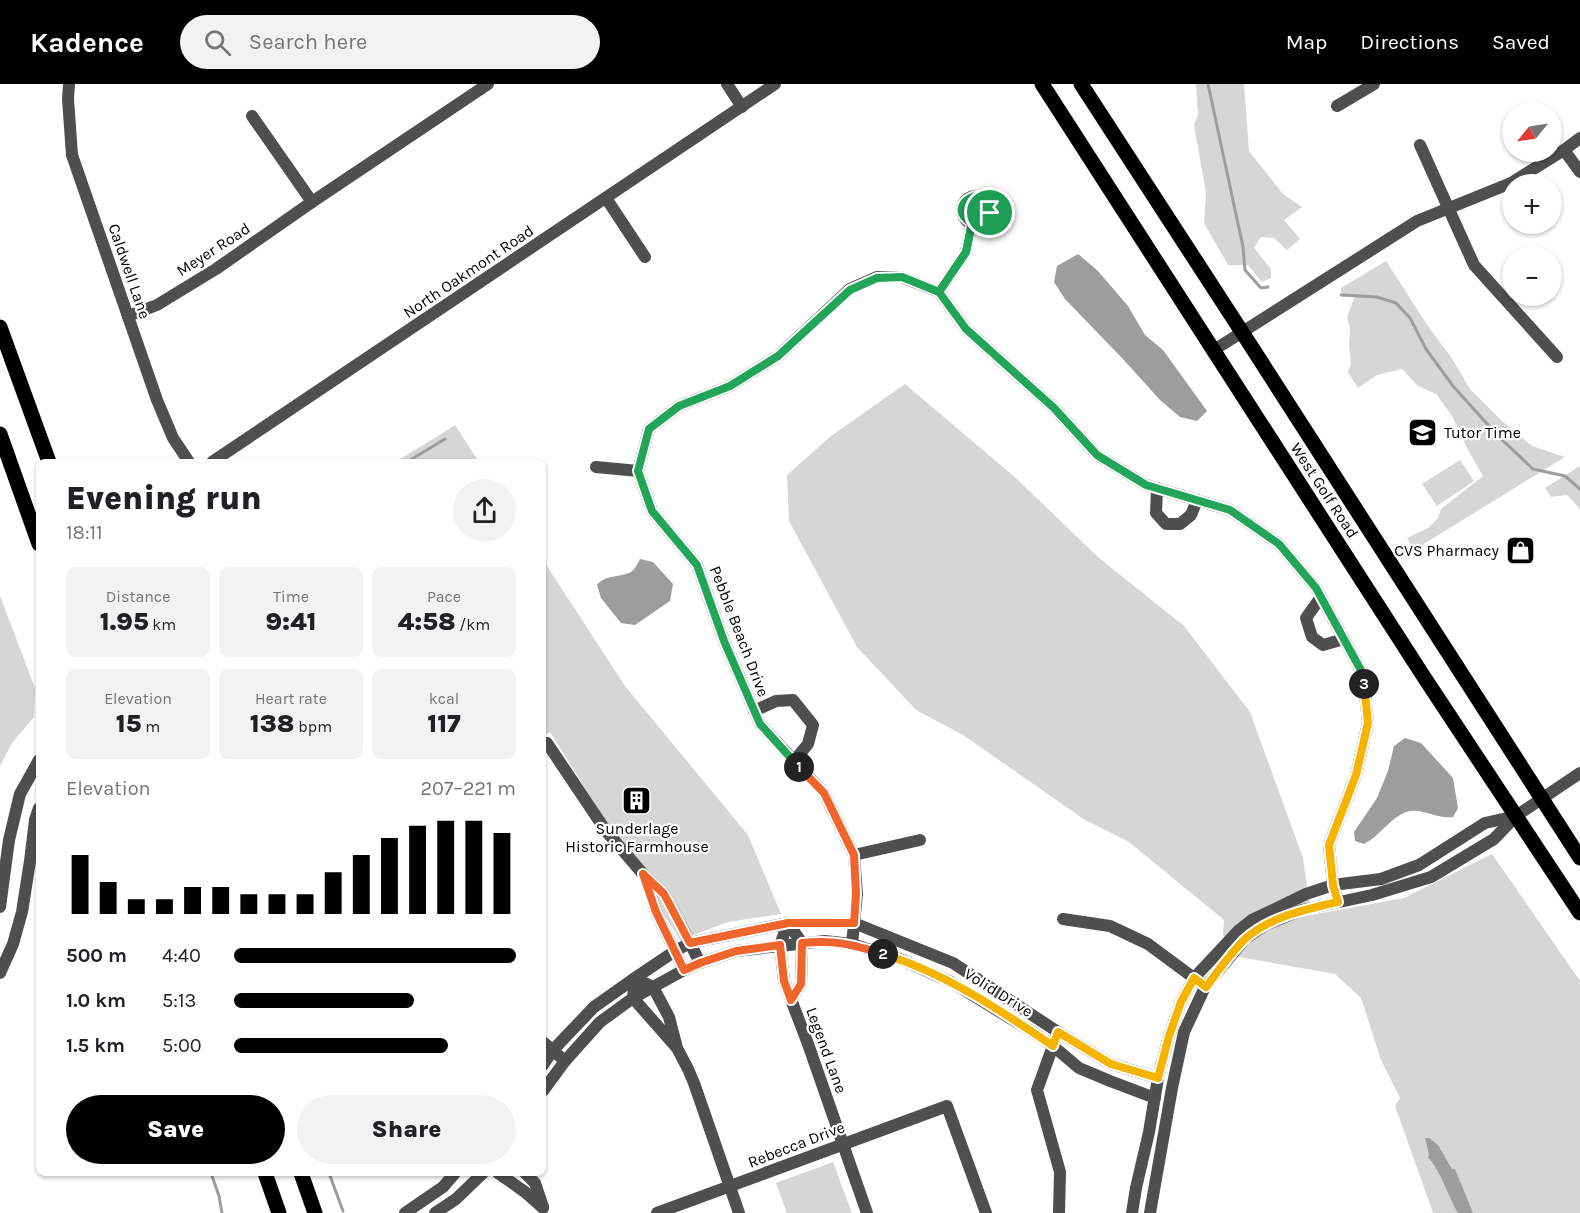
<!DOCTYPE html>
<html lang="en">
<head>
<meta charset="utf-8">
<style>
  :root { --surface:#fff; --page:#f2f2f2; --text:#202124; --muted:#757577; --accent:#000 }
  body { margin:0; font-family:Karla,sans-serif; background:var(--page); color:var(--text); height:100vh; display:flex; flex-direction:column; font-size:22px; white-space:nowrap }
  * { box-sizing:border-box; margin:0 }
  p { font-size:20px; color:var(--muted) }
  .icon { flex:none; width:33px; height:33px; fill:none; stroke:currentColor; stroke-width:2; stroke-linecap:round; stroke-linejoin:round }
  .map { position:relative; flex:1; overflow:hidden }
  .sheet { position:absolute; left:36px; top:375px; width:510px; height:717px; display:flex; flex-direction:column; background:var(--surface); border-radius:9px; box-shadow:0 2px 4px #0004 }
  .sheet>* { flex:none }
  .needle { width:39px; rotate:240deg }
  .tools { position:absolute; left:1502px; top:18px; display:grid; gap:12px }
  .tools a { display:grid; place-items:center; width:60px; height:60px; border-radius:50%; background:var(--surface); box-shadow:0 2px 4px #0004; font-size:30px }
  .pin { position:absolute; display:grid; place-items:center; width:51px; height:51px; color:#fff; margin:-26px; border:3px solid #fff; border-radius:50%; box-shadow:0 2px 6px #0007 }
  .km { position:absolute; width:30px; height:30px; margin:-15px; border-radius:50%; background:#222; color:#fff; font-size:16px; line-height:30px; text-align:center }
  .round { display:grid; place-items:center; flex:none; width:63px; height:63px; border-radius:32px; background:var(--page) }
  .summary { display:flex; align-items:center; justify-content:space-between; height:102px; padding:0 30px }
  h1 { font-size:33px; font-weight:800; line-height:45px }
  .stats { display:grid; grid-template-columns:repeat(3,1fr); gap:9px; height:102px; padding:6px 30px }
  .stats div { display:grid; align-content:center; border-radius:9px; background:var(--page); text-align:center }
  .stats b { font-size:26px; font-weight:800 }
  .stats small { font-size:16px; font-weight:400 }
  .stats p { font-size:16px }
  .chart { height:168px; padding:12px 30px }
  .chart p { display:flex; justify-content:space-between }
  .chart svg { width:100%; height:108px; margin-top:6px; stroke:var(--accent); stroke-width:6 }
  .action { display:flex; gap:12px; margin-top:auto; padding:12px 30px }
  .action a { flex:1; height:69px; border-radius:36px; background:var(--accent); color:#fff; font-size:24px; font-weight:800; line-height:69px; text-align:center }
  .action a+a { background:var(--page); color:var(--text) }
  ul { padding:0 30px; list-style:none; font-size:20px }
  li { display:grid; grid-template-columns:96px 72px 1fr; align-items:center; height:45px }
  li i { height:15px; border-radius:8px; background:var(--accent) }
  header { display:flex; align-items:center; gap:36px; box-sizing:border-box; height:84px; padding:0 30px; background:var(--accent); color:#fff }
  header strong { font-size:28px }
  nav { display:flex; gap:33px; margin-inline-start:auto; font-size:21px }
  .search { width:420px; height:54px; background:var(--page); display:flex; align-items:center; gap:15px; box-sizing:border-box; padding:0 21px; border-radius:33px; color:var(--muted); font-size:22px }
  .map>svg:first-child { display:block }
</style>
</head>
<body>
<header>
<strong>Kadence</strong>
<div class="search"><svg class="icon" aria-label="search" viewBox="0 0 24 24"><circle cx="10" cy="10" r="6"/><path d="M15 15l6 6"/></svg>Search here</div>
<nav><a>Map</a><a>Directions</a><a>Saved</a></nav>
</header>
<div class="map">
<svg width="1580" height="1129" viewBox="0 0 1580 1129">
  <rect width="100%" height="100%" fill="#fff"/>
  <!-- green -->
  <g fill="#d6d6d6">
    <polygon points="1196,0 1244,0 1249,67 1283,110 1302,123 1284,136 1300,155 1287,166 1274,154 1261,153 1254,164 1271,185 1271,194 1262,198 1248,181 1228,181 1204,139 1206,109 1194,41 1198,31"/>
    <polygon points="1386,177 1428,242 1451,273 1470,305 1502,337 1532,362 1565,373 1414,466 1407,454 1428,444 1438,434 1441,425 1483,392 1468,366 1452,332 1436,310 1418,302 1402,285 1377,291 1358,304 1348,288 1351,279 1349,262 1350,245 1347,233 1355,212 1341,211 1341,204"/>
    <polygon points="905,300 1017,395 1099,474 1184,542 1250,628 1303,774 1311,831 1404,814 1492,770 1580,897 1580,1129 1433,1129 1395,1022 1400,1014 1381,976 1361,914 1335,890 1239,873 1223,851 1224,836 1129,758 1085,736 963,651 916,626 857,563 789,437 787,391 831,352"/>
    <polygon points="455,341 479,378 395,378 446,347"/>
    <polygon points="1460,376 1474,397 1437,422 1422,400"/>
    <polygon points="1580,382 1580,425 1567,411 1551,413 1545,404"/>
    <polygon points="543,476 625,602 748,751 781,830 728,838 680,856 550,648 543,652"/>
    <polygon points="0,512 35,604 34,633 12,659 0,682"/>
    <polygon points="833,1078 852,1129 787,1129 776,1099"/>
  </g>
  <!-- water -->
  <g fill="#9d9d9d">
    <polygon points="1078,170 1098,187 1128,222 1145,251 1163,266 1207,327 1197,337 1180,333 1160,316 1122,274 1065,215 1054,198 1057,182"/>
    <path d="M640 475 653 478 673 500 670 517 635 541 621 539 601 514 597 501C606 490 619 494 631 488 635 485 638 479 640 475Z"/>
    <path d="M1405 654 1421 659 1453 694 1458 724 1453 733C1438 735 1423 725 1410 727 1393 730 1380 752 1364 760L1355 757 1354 748 1377 714 1388 687 1394 662Z"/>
    <path d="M1425 1054H1429L1438 1061 1452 1085H1455L1473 1129H1458C1450 1116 1438 1081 1428 1074L1429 1071Z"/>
  </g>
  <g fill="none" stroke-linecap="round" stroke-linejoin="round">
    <!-- stream -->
    <g stroke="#9d9d9d" stroke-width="3">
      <polyline points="1208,0 1243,163 1245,186 1261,204 1268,203"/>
      <polyline points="1341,211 1377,213 1396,219 1410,234 1426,265 1453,302 1498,352 1533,385 1565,392 1580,405"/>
      <polyline points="407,378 445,355"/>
      <polyline points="211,1089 219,1112 222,1129"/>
      <polyline points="329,1089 343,1127"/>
    </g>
    <!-- minor -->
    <g stroke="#4f4f4f" stroke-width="12">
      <polyline points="69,0 68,15 72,71 157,316 173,354 189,378"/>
      <polyline points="727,0 742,23"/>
      <polyline points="1337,22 1374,0"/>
      <polyline points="252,32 312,118"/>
      <polyline points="1420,61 1474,181 1557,273"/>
      <polyline points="1564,66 1580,88"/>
      <circle cx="976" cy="126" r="14"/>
      <polyline points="606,114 645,173"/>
      <polyline points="939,208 966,168 972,139"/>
      <polyline points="128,232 157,221 216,185 312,118 488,0"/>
      <polyline points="1214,266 1417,137 1511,99 1564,66 1580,54"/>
      <polyline points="212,378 775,0"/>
      <polyline points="596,383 638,387"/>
      <polyline points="1157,404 1156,429 1166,440 1180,440 1191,431 1197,416"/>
      <polyline points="1321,513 1306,534 1312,553 1323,561 1344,555"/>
      <polyline points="754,627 776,617 793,616 813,641 808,660 794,677"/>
      <polyline points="547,659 606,747 643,790 664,810 684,847 700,879"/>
      <polyline points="854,771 920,756"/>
      <polyline points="645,794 656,828 684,886"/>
      <polyline points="1063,835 1110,842 1148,860 1202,900"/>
      <polyline points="788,839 780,861 784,897 808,960 867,1129"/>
      <polyline points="788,839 802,859 801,900 791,916"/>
      <polyline points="852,860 857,810 854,771 824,709 760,640 724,557 697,481 652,427 638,387 649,345 679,322 730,302 778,272 850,205 877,193 901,193 939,208 966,245 1054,324 1097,371 1146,401 1230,426 1279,460 1316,504 1363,590 1368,639 1356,691 1329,761 1333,801 1338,817"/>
      <polyline points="1058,948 1037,1006 1060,1088 1059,1129"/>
      <polyline points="543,958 565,977"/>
      <polyline points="677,964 669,933 653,903 635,894 633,914 677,964 688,985 694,999 739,1129"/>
      <polyline points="498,1089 525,1108 543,1124"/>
      <polyline points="525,1089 535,1099 543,1123"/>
      <polyline points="657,1129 947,1022 986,1129"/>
    </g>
    <!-- tertiary -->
    <g stroke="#4f4f4f" stroke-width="12">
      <polyline points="0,823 9,756 20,710 39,676"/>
      <polyline points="0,889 13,860 22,828 30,777 35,736 39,724"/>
      <polyline points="543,981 553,966 594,923 635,894 675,867 690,859 788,839 854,839 953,879 1058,948 1111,980 1158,994"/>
      <polyline points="543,1007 565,977 600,938 633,914 684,886 700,879 736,867 825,857 852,860 902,876 951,898 1031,947 1053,962 1079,984 1110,997 1155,1014"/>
      <polyline points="405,1129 443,1103 455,1089"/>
      <polyline points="435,1129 456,1115 483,1089"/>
      <polyline points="1132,1129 1136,1104 1149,1048 1158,994 1169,952 1181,918 1194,894 1238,847 1252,836 1306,810 1333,801 1381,795 1419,781 1485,739 1516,732"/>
      <polyline points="1150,1129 1172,1004 1184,948 1205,903 1245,855 1265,841 1302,826 1372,811 1431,793 1494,755 1516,732 1580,689"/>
    </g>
    <!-- primary -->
    <g stroke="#000" stroke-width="15">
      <polyline points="1042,0 1424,593 1580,829"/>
      <polyline points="1081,0 1242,248 1580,774"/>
      <polyline points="0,243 49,378"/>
      <polyline points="0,350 39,460"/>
      <polyline points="265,1089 279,1129"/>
      <polyline points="301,1089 315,1129"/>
    </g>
  </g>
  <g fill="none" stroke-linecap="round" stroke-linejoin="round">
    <defs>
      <path id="split-1" d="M799 683 760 640 724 557 697 481 652 427 638 387 649 345 679 322 730 302 778 272 850 206 877 194 902 193 939 208 966 168 972 139C981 141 986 137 990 129"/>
      <path id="split-2" d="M799 683 824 709 854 771 856 810 854 839H788L690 859 664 810 643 790 656 828 684 886 700 879 736 867 780 861 784 897 791 916 801 900 802 859C835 856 851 860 883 870"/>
      <path id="split-3" d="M883 870C945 889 1000 926 1053 962L1058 948 1111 980 1158 994 1169 952 1181 918 1194 894 1206 903C1218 887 1230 870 1244 856 1269 833 1306 825 1338 818L1333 801 1329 761 1356 691 1368 639 1364 600"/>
      <path id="split-4" d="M990 129C992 93 940 122 972 139L966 168 939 208 966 245 1054 324 1097 371 1146 401 1230 426 1279 460 1316 504 1363 590 1364 600"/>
    </defs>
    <!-- split-1 casing -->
    <use href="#split-1" stroke="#fff" stroke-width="12"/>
    <!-- split-2 casing -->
    <use href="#split-2" stroke="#fff" stroke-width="12"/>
    <!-- split-3 casing -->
    <use href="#split-3" stroke="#fff" stroke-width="12"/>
    <!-- split-4 casing -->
    <use href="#split-4" stroke="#fff" stroke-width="12"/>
    <!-- split-1 -->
    <use href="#split-1" stroke="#22a559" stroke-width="8"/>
    <!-- split-2 -->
    <use href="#split-2" stroke="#f0652b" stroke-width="8"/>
    <!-- split-3 -->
    <use href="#split-3" stroke="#f5b400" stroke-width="8"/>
    <!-- split-4 -->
    <use href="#split-4" stroke="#22a559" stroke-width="8"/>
  </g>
  <!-- icons -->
  <defs>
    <symbol id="school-square" viewBox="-11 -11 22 22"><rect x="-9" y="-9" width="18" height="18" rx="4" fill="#000" stroke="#fff"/><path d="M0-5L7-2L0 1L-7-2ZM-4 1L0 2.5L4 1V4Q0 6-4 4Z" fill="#fff"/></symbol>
    <symbol id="shop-square" viewBox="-11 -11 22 22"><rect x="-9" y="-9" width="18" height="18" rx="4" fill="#000" stroke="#fff"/><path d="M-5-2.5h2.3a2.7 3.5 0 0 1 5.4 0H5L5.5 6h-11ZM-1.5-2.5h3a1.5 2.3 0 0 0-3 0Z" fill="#fff"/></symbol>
    <symbol id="building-square" viewBox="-11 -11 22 22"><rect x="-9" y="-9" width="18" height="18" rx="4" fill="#000" stroke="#fff"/><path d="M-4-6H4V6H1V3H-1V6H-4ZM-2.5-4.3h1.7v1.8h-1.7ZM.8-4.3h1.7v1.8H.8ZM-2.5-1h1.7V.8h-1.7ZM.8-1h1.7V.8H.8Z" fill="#fff"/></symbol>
  </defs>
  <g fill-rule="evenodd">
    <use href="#school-square" x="1406" y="332" width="33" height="33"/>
    <use href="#shop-square" x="1504" y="450" width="33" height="33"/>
    <use href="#building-square" x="620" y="700" width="33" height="33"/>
  </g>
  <g text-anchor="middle" stroke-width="4.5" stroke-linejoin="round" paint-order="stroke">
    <!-- street labels -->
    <g font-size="16" fill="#000" stroke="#fff">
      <text transform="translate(213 165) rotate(-33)" y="6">Meyer Road</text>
      <text transform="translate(130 187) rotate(71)" y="6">Caldwell Lane</text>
      <text transform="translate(468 187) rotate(-34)" y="6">North Oakmont Road</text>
      <text transform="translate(1325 406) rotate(57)" y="6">West Golf Road</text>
      <text transform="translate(740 547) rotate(69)" y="6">Pebble Beach Drive</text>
      <text transform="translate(999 908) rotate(32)" y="6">Volid Drive</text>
      <text transform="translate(827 966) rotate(70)" y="6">Legend Lane</text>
      <text transform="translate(796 1060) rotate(-21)" y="6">Rebecca Drive</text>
    </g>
    <!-- poi labels -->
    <g font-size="16" fill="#000" stroke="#fff" text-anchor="start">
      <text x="1444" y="354">Tutor Time</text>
      <text x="1499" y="472" text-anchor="end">CVS Pharmacy</text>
      <text x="637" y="750" text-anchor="middle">Sunderlage<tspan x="637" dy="18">Historic Farmhouse</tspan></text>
    </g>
  </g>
</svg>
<div class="tools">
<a><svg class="needle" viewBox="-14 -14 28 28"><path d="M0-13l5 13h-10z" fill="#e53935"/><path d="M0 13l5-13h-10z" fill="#757577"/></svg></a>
<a>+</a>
<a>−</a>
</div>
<div class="pin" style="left:990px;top:129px;background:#1e9e55"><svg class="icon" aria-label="arrive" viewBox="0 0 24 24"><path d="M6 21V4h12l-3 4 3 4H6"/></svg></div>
<b class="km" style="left:799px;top:683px">1</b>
<b class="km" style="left:883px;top:870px">2</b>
<b class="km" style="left:1364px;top:600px">3</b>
<section class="sheet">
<div class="summary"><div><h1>Evening run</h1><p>18:11</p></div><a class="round"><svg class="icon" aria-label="share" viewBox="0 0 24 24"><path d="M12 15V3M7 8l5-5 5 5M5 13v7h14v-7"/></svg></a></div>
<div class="stats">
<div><p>Distance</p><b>1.95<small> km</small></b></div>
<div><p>Time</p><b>9:41</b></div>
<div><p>Pace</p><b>4:58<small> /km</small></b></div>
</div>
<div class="stats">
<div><p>Elevation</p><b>15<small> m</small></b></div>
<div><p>Heart rate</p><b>138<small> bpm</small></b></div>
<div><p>kcal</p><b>117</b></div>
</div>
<div class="chart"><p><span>Elevation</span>207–221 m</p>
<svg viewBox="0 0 160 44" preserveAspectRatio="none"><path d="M5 44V20M15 44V31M25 44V38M35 44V38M45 44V33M55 44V33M65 44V36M75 44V36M85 44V36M95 44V27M105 44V20M115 44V13M125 44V8M135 44V6M145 44V6M155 44V11"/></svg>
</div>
<ul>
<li><b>500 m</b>4:40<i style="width:100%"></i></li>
<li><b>1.0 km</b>5:13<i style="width:64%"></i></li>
<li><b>1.5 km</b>5:00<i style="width:76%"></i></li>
</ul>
<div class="action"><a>Save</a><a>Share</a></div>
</section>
</div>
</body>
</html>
